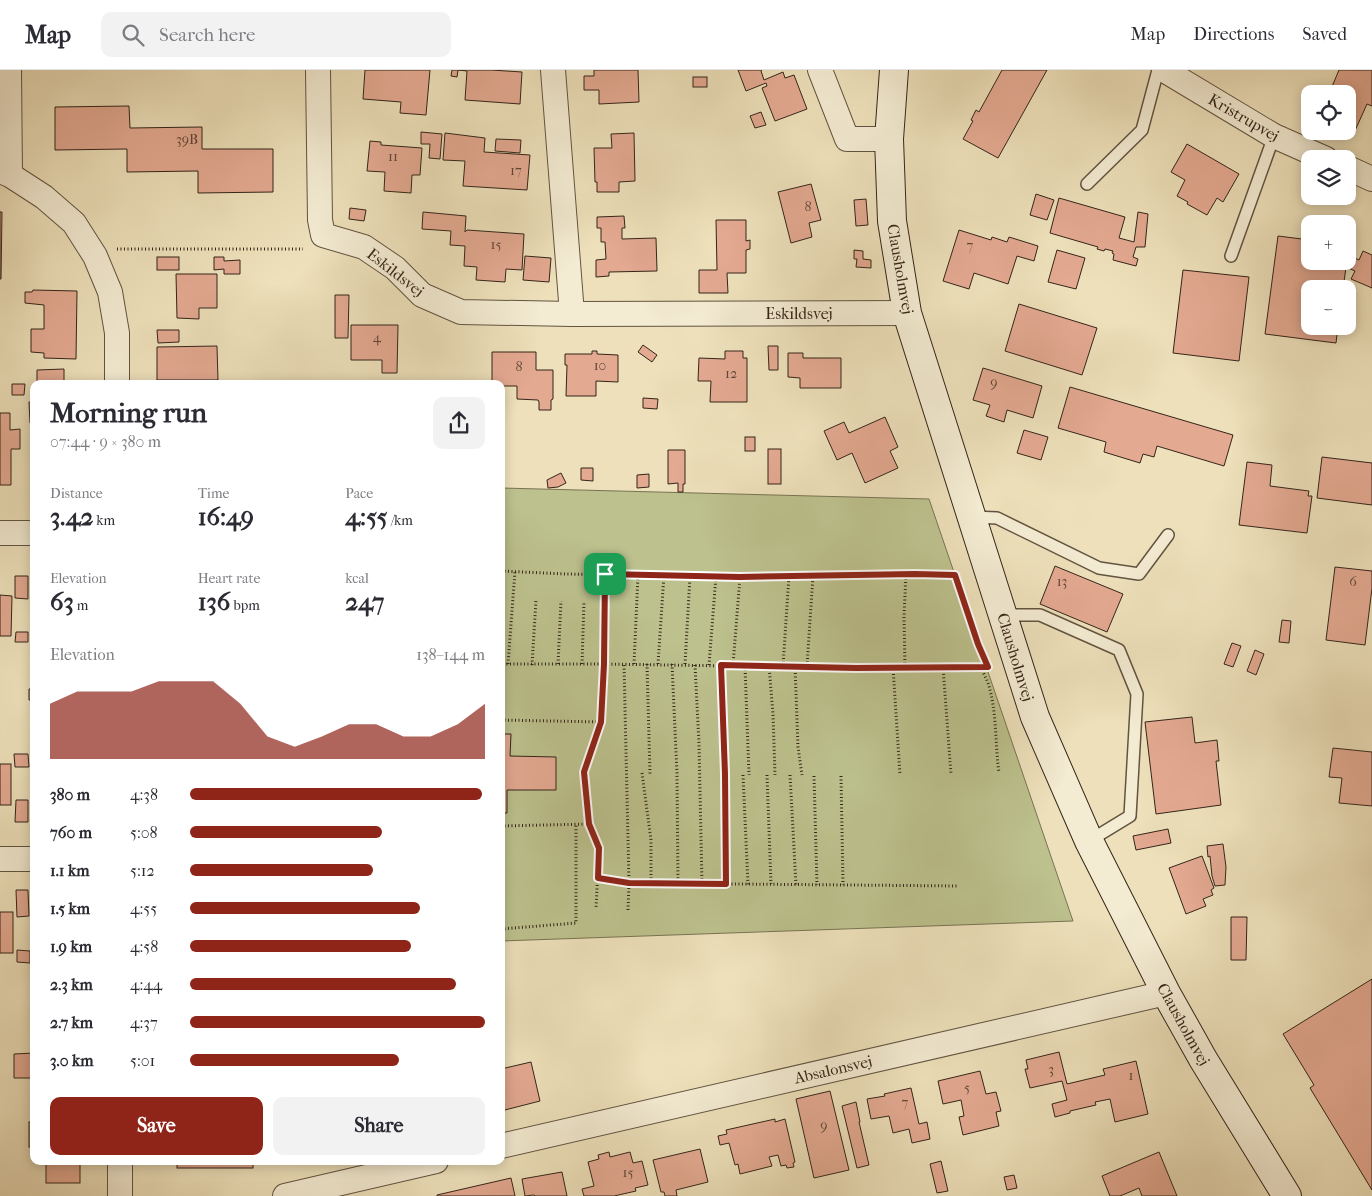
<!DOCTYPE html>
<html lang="en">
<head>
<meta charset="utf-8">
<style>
  :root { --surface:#fff; --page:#f2f2f3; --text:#2b2b33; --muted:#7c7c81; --line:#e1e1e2; --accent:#8f2418 }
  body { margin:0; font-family:"IM FELL French Canon",serif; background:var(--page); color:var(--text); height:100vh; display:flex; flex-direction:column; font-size:19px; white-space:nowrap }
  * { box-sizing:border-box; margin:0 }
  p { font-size:16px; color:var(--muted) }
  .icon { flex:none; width:28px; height:28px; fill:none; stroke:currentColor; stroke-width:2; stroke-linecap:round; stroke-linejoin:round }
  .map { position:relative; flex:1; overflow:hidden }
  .details { position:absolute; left:30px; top:310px; width:475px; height:785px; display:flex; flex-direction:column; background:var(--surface); border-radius:10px; box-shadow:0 2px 12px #0003 }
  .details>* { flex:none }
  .controls { position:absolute; left:1301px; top:15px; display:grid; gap:10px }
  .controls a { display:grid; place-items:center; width:55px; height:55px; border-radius:10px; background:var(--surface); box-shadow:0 2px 12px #0003; font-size:25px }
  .pin { position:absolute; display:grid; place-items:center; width:42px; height:42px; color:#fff; margin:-21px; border-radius:10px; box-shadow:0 2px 8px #0006 }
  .round { display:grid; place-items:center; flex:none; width:52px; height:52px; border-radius:10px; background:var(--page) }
  .overview { display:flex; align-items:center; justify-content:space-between; height:85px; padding:0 20px }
  h1 { font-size:28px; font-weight:700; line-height:38px }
  .stats { display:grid; grid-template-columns:repeat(3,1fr); gap:8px; height:85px; padding:5px 20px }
  .stats div { display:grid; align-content:center }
  .stats b { font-size:25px; font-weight:700 }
  .stats small { font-size:14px; font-weight:400 }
  .stats p { font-size:14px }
  .chart { height:140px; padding:10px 20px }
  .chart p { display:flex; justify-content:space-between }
  .chart svg { width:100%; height:90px; margin-top:5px; fill:var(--accent); opacity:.7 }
  .action { display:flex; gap:10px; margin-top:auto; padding:10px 20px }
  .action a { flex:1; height:58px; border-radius:10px; background:var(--accent); color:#fff; font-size:20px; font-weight:700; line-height:58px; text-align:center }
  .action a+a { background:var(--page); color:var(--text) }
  ul { padding:0 20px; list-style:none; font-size:16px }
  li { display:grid; grid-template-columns:80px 60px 1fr; align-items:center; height:38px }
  li i { height:12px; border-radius:6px; background:var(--accent) }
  header { display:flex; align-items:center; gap:30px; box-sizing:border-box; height:70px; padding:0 25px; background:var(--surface); border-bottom:1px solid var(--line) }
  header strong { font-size:24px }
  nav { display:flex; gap:28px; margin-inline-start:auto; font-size:18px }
  .search { width:350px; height:45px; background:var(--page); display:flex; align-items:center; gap:12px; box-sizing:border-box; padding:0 18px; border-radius:10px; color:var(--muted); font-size:19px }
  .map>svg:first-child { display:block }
</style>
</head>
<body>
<header>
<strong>Map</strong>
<div class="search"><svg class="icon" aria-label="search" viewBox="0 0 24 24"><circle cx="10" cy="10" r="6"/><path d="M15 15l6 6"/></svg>Search here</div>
<nav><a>Map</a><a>Directions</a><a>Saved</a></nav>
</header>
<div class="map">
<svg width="1372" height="1126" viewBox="0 0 1372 1126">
  <rect width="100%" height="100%" fill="#ede0ba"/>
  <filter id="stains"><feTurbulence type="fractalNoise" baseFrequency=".004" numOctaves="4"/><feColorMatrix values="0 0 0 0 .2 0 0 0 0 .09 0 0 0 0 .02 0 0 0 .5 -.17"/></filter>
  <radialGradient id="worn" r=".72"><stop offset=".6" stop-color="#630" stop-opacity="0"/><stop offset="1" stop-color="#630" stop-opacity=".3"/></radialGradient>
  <!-- green -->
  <polygon fill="#bcc18d" stroke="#787353" points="501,418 929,429 1073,851 501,871"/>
  <!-- building -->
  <g fill="#e3a991" stroke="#342519">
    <polygon points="365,0 430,0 426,45 400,43 401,32 363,29"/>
    <polygon points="452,0 491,0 522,2 520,34 465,30 467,1 458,0 457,7 451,6"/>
    <polygon points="594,0 638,0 639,32 599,34 599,20 584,20 584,6 594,6"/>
    <polygon points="738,0 762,0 761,1 764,10 783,2 785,8 794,5 807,39 775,51 762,18 767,16 766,13 746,21"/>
    <polygon points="1002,0 1047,0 998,88 963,69 973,51 971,50 976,40 979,42"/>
    <polygon points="1339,0 1372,0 1372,36 1367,34 1353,65 1343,61 1348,61 1348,24 1342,24 1331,19"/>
    <rect x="693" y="7" width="14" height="10"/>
    <polygon points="129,36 130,58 202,57 202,79 273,79 273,122 198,123 198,101 127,102 127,79 55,80 55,37"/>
    <polygon points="761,42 766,55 755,58 750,46"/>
    <polygon points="421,62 442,64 440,89 429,88 430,74 421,74"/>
    <polygon points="445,63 485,68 484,82 530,85 527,120 463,116 465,91 443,90"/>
    <polygon points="634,63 635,111 619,112 619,122 597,122 597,112 595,112 594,78 612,78 611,64"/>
    <polygon points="496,69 521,70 520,83 495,81"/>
    <polygon points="370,71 381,72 381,75 422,78 420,105 412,105 411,123 384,121 385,102 367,101"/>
    <polygon points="1187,74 1239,104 1223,132 1217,128 1207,145 1187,134 1188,132 1177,126 1185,110 1171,102"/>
    <polygon points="811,114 821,150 809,153 812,167 791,173 778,122"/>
    <polygon points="1036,124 1054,130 1047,150 1030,145"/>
    <polygon points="1059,128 1125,147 1119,168 1134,172 1138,142 1148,144 1145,177 1136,177 1133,187 1138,189 1136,196 1113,190 1114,184 1112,183 1113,181 1105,179 1104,181 1097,179 1098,177 1050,163"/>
    <polygon points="866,129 868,155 856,156 854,130"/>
    <polygon points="350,138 366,140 364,151 349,149"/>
    <polygon points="0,142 2,142 1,209 0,209"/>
    <polygon points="423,142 466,146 465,162 467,160 524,164 522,200 506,199 505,212 476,210 477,197 464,196 465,176 450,175 451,161 422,159"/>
    <polygon points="624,146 625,158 622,158 622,169 656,168 657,201 609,202 609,206 596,207 596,190 606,189 605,172 601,172 601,158 597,158 597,147"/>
    <polygon points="716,150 746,150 746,171 750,170 750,179 746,180 746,203 727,203 728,223 699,223 699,200 717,200"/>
    <polygon points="959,160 991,170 992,167 1007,172 1009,167 1038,176 1034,191 1017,186 1008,214 974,203 969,219 943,211"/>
    <polygon points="1278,166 1310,170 1310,191 1348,191 1348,175 1349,175 1348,185 1359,190 1363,181 1372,185 1372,218 1351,209 1355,201 1346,197 1343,219 1310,219 1310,256 1338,256 1336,273 1265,264"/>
    <polygon points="854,180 863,181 863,189 871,190 871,198 856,197 857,189 854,189"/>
    <polygon points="1057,180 1085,188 1076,219 1048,212"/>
    <polygon points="525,186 551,188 549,212 523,210"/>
    <rect x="157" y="187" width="22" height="13"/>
    <polygon points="214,187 224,187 224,191 240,190 240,204 224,204 224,199 214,200"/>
    <polygon points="1183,200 1249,207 1239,291 1173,283"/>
    <polygon points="176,204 217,204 217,238 199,238 199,249 177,248"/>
    <polygon points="33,220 77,221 76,289 44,288 44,283 31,282 31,259 44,259 44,235 25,233 25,222 32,222"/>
    <polygon points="335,225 349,225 348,268 335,268"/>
    <polygon points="1019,234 1097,258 1082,305 1005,281"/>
    <polygon points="351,255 398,255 397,303 382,303 382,290 351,290"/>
    <polygon points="157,260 179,260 179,272 158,273"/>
    <polygon points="643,275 657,285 652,292 638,282"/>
    <polygon points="217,276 218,310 157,310 157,277"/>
    <polygon points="768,276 778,276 778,300 769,300"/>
    <polygon points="592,281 597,281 597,284 618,285 618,312 596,311 596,326 566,326 567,295 565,295 565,284 592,284"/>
    <polygon points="725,281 743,281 743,288 747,288 747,332 710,332 711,311 698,311 699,288 725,289"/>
    <polygon points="492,282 536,282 536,300 553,300 553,329 551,330 551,340 539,340 539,332 538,330 517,329 517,316 501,316 501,314 492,314"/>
    <polygon points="788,283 803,283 803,288 841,288 841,318 800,318 800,308 788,307"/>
    <polygon points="983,298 1042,316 1033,348 1007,340 1004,352 986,346 990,335 973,330"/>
    <polygon points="64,299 64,314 36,314 36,311 37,311 37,300"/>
    <polygon points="12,314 25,314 24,325 12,325"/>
    <polygon points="1070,317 1233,365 1224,396 1157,376 1154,387 1143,384 1140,393 1104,382 1106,372 1058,358"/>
    <polygon points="643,328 658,329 657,339 643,338"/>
    <polygon points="29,332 34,332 34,353 30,353"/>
    <polygon points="0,343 10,343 10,360 20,359 20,379 11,379 11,415 0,415"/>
    <polygon points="885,347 898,377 890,381 898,398 865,413 852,383 837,390 824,361 844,352 849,363"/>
    <polygon points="1024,360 1048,367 1041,390 1017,383"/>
    <rect x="745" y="367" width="10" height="14"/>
    <rect x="768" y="379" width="13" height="35"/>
    <polygon points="668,380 685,380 685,414 683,414 683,422 678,422 678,413 668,414"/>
    <polygon points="1322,387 1372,393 1372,435 1317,428"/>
    <polygon points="1247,392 1272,395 1270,416 1309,421 1308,426 1312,426 1307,463 1239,455"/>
    <polygon points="581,398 593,398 593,411 581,410"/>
    <polygon points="561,403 566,413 558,417 548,418 547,410"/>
    <polygon points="649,404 649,417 637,418 637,405"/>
    <polygon points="1055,496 1123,524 1107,562 1040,534"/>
    <polygon points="1335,497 1372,501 1372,518 1365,575 1326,570"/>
    <polygon points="15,506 28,506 28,529 15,528"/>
    <polygon points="0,525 12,526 11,566 0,566"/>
    <polygon points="1282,550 1291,551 1289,573 1279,572"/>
    <polygon points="16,562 28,562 28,572 15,572"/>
    <polygon points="1232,573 1241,576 1233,597 1224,594"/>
    <polygon points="1255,580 1264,584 1256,605 1247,601"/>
    <polygon points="34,618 34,630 29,630 29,619"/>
    <polygon points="1192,647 1195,673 1217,670 1219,691 1216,691 1221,735 1156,744 1145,652"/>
    <polygon points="501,664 511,664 510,686 556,687 556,720 507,720 507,743 501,743"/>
    <polygon points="1333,678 1372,682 1372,736 1339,733 1342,708 1329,707"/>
    <polygon points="14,684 28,684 29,697 15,697"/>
    <rect x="0" y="694" width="11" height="41"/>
    <polygon points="16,730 28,730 28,752 15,752"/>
    <polygon points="1168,759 1171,773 1136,780 1133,766"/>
    <polygon points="1223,774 1226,797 1225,815 1215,816 1212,806 1210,786 1208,787 1207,776"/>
    <polygon points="1202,786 1214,818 1211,820 1213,825 1203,829 1206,836 1186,844 1169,798"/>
    <polygon points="16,820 28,820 29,846 17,847"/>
    <rect x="0" y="842" width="13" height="41"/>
    <polygon points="1231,847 1247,847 1246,890 1231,890"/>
    <polygon points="17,880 30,881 30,893 17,892"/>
    <polygon points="1372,909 1372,1120 1310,1018 1314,1015 1283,964"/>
    <polygon points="1059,982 1067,1014 1105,1005 1103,999 1136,991 1148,1044 1115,1052 1110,1029 1095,1032 1096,1035 1070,1041 1070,1043 1055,1047 1052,1034 1067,1030 1062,1011 1030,1018 1025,999 1028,999 1026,990"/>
    <polygon points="34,983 34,1008 14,1008 14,984"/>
    <polygon points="531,992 540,1031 501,1041 501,999"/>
    <polygon points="980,1001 986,1024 996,1022 1001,1041 996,1042 999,1056 963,1065 959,1047 964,1046 961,1030 943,1034 938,1011"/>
    <polygon points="911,1018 919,1054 927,1052 930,1069 912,1073 909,1059 893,1063 889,1046 871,1049 867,1029 885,1026 884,1024"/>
    <polygon points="830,1021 849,1100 814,1108 796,1029"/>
    <polygon points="856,1032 860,1052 859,1052 869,1095 857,1098 842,1036"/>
    <polygon points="775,1049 775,1052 785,1049 795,1092 793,1093 794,1097 787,1098 786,1095 781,1096 778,1085 769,1087 772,1096 740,1104 738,1094 735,1095 729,1073 720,1075 718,1066 727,1064 726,1060"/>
    <rect x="29" y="1052" width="5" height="25"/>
    <polygon points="700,1079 708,1112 676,1120 677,1126 665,1126 664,1122 661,1122 653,1090"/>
    <polygon points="609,1082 610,1087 630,1082 633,1093 642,1091 648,1115 635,1118 636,1121 614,1126 584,1126 582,1119 594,1116 588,1092 599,1089 598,1085"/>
    <polygon points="1159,1082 1177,1126 1142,1126 1139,1118 1120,1126 1110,1126 1102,1106"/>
    <rect x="46" y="1091" width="34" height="22"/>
    <rect x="177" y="1091" width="76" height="7"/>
    <polygon points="941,1091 948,1121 937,1123 930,1094"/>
    <polygon points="562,1102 567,1126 535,1126 534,1125 525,1126 522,1109"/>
    <polygon points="1014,1105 1017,1118 1007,1120 1004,1107"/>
    <polygon points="511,1108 515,1126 437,1126 437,1125"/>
  </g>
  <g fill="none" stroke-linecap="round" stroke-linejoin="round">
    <defs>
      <g id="lane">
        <polyline points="1087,114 1142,60 1158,0"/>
        <polyline points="1231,186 1274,66"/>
        <polyline points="972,447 997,448 1099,498 1139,504 1168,465"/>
        <polyline points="1003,545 1040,545 1119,580 1137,624 1130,746 1089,771"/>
      </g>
      <g id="street">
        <polyline points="9,0 10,105"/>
        <polyline points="318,0 320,150 323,165 364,177 395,198 422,225 461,242 572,244 907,243"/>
        <polyline points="553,0 572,244"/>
        <polyline points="820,0 847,69 889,69"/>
        <polyline points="1164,0 1274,66 1326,89"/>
        <polyline points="1348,98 1372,109"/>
        <polyline points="0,101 10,105 44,127 74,153 95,186 110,222 117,263 117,314"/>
        <polyline points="0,463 34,463"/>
        <polyline points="0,789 34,789"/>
        <polyline points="501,1076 1166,923"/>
        <polyline points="120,1091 120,1126"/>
        <polyline points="285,1126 436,1091"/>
      </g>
      <polyline id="secondary" points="894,0 889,69 892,151 907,243 1035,647 1089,771 1166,923 1203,989 1287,1126"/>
    </defs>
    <!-- lane casing -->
    <use href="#lane" stroke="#625441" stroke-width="14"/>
    <!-- street casing -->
    <use href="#street" stroke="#625441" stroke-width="26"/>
    <!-- secondary casing -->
    <use href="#secondary" stroke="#342519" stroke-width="30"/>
    <!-- path -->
    <g stroke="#342519" stroke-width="3" stroke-dasharray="1 2.5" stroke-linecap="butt">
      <polyline points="117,179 303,179"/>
      <polyline points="501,501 566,504 740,507 955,505 978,574 988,597 856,598 604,594 501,594"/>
      <polyline points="508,594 515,501"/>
      <polyline points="558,594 561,531"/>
      <polyline points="582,594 584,531"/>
      <polyline points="634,594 638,505"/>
      <polyline points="647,594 650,704"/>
      <polyline points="658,594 664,505"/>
      <polyline points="672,594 677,704 678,813"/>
      <polyline points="685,594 690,506"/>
      <polyline points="532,595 536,530"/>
      <polyline points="695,595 699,674 702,814"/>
      <polyline points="709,595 716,506"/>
      <polyline points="721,595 725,704 726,814"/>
      <polyline points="733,595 740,507"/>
      <polyline points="745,596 749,705"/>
      <polyline points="769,596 773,644 775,705"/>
      <polyline points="783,596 789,506"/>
      <polyline points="795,596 798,677 802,705"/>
      <polyline points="807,596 813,506"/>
      <polyline points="893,597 900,705"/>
      <polyline points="905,597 904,546 906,504"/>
      <polyline points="943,597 951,704"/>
      <path d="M981 597C983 603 987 609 989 616 997 644 995 674 999 703"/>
      <polyline points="501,650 601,652"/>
      <polyline points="642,703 651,770 651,814"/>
      <polyline points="743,705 748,815"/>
      <polyline points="767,705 771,814"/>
      <polyline points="790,705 796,815"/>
      <polyline points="814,706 817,815"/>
      <polyline points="841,706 843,815"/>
      <polyline points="589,754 599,778 596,839"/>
      <polyline points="501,756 589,754 585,702 601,652 604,594 605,504"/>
      <polyline points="598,807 629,813 624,594"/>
      <polyline points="628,840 629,813 959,816"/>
      <polyline points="501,859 576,853 576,754"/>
    </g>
    <!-- lane -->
    <use href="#lane" stroke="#f3ebd2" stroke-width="11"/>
    <!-- street -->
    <use href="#street" stroke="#f3ebd2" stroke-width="24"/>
    <!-- secondary -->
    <use href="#secondary" stroke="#f3ebd2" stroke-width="28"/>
  </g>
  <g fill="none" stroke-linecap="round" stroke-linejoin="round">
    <defs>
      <polygon id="route" points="605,504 740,507 915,504 955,505 978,574 988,597 856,598 721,595 725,704 726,814 629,813 598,808 599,778 589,754 584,702 601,652 604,594"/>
    </defs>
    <!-- route casing -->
    <use href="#route" stroke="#fff" stroke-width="10"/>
    <!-- route -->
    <use href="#route" stroke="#8f2418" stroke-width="6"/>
  </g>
  <g text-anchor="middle" stroke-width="5" stroke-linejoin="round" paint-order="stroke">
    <!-- number labels -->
    <g font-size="14" fill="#604637">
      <text x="187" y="74">39B</text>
      <text x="393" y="91">11</text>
      <text x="516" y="105">17</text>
      <text x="808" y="141">8</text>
      <text x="496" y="179">15</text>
      <text x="970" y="180">7</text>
      <text x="377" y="272">4</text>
      <text x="600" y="300">10</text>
      <text x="519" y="301">8</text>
      <text x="731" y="308">12</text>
      <text x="994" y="317">9</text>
      <text x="1062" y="516">13</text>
      <text x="1353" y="516">6</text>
      <text x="1051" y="1004">3</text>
      <text x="1131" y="1010">1</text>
      <text x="967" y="1022">5</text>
      <text x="905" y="1037">7</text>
      <text x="824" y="1060">9</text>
      <text x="628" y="1107">15</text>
    </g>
    <!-- street labels -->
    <g font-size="16" fill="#342519" stroke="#f3ebd2">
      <text transform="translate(1244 47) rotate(30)" y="6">Kristrupvej</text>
      <text transform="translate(901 199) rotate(80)" y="6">Clausholmvej</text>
      <text transform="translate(396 202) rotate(38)" y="6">Eskildsvej</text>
      <text x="799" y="249">Eskildsvej</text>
      <text transform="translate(1016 587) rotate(73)" y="6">Clausholmvej</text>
      <text transform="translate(1184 954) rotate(61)" y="6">Clausholmvej</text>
      <text transform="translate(833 999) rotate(-13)" y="6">Absalonsvej</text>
    </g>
  </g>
  <rect width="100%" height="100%" filter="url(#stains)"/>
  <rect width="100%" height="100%" fill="url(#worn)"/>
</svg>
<div class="controls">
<a><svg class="icon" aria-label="locate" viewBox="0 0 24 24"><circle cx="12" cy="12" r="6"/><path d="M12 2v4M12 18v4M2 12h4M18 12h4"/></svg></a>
<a><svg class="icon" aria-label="layers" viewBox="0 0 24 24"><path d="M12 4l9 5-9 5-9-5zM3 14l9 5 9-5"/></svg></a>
<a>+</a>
<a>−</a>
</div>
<div class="pin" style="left:605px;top:504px;background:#1e9e55"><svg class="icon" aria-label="arrive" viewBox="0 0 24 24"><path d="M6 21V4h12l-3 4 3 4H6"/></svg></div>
<section class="details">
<div class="overview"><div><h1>Morning run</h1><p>07:44 · 9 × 380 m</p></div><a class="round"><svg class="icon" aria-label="share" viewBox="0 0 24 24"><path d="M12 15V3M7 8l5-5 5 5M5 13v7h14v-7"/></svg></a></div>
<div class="stats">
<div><p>Distance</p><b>3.42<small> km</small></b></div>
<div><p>Time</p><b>16:49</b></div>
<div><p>Pace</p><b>4:55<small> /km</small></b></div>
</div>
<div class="stats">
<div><p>Elevation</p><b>63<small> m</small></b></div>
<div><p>Heart rate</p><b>136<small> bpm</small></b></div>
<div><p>kcal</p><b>247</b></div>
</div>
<div class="chart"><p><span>Elevation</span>138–144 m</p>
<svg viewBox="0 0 160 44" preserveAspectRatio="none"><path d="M0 44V17L10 11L20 11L30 11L40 6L50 6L60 6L70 17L80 33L90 38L100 33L110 27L120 27L130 33L140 33L150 27L160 17V44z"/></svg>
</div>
<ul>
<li><b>380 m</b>4:38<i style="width:99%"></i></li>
<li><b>760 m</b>5:08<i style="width:65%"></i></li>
<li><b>1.1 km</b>5:12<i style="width:62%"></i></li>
<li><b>1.5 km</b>4:55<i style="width:78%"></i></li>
<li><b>1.9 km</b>4:58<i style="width:75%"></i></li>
<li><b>2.3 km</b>4:44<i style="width:90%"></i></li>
<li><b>2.7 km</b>4:37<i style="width:100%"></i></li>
<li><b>3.0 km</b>5:01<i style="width:71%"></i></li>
</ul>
<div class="action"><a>Save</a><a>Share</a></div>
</section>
</div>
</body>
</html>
